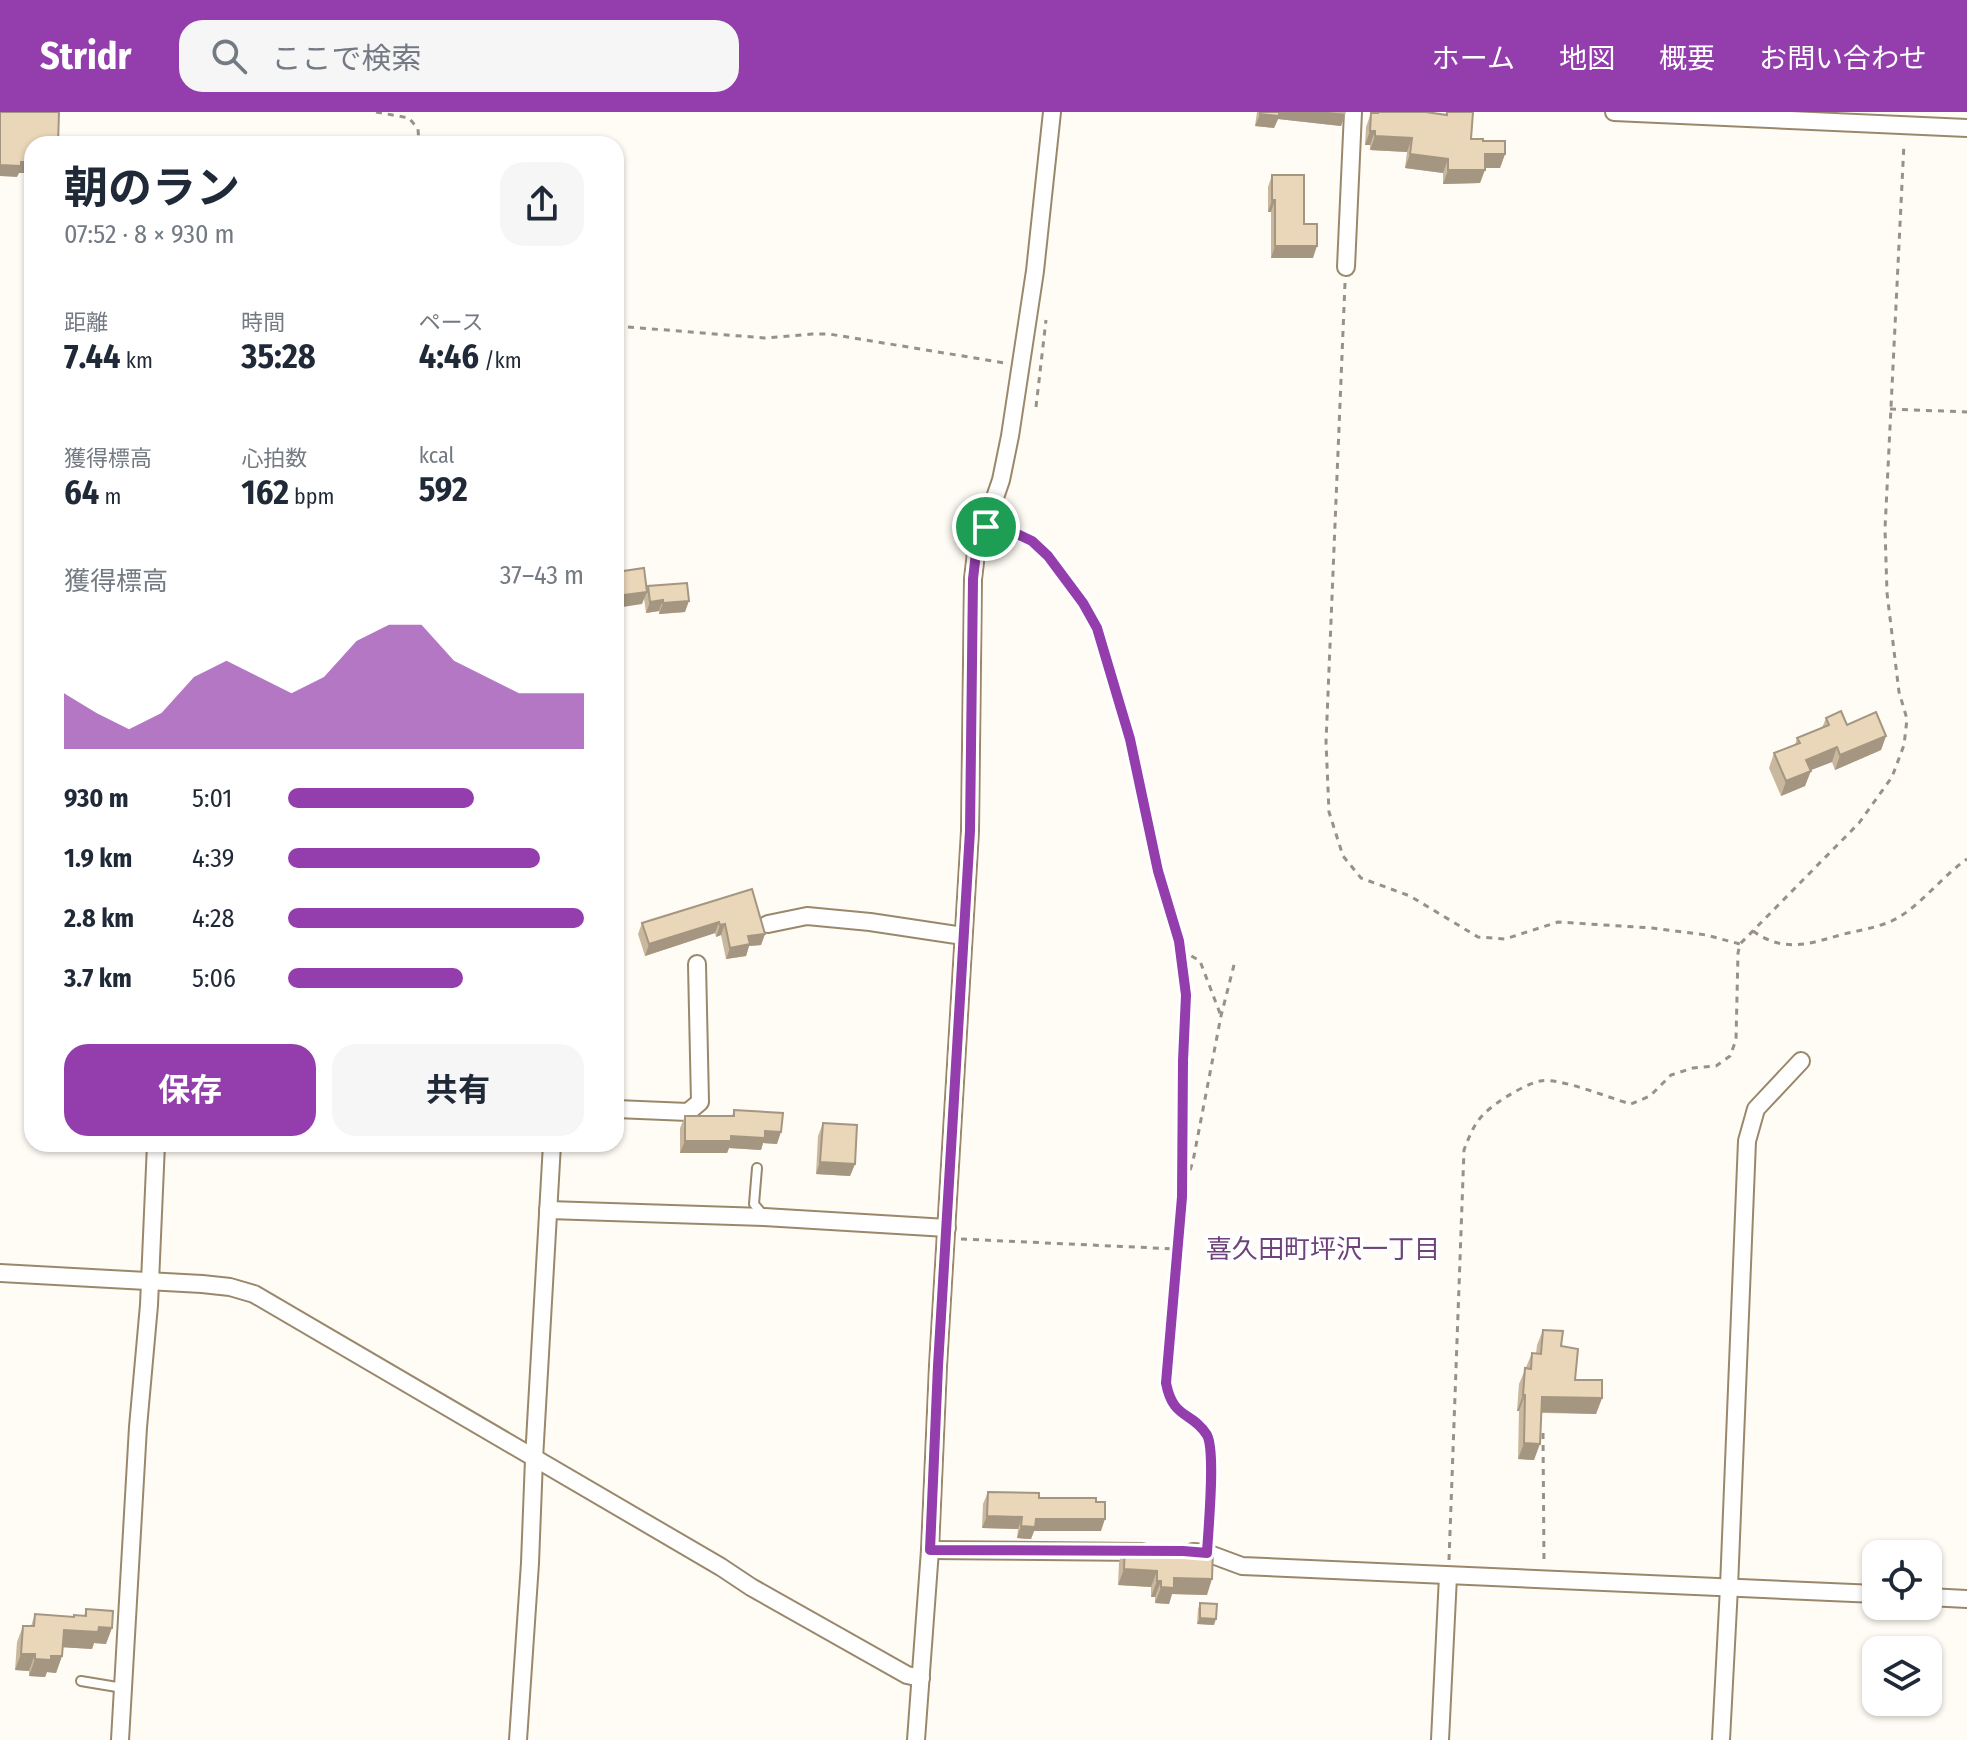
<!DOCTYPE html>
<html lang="ja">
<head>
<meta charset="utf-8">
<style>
  :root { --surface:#fff; --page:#f6f6f7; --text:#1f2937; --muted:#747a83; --accent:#933eac }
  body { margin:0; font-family:"Fira Sans Condensed","Noto Sans JP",sans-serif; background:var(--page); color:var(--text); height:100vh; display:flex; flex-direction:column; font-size:30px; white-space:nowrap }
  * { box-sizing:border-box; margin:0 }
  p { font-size:26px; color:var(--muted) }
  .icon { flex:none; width:44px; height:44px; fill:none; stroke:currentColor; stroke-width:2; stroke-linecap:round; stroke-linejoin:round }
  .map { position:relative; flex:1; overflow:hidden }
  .drawer { position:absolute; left:24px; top:24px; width:600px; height:1016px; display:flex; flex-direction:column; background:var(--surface); border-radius:24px; box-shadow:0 2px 6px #0004 }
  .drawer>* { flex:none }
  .tools { position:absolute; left:1862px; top:1428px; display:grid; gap:16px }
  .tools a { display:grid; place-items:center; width:80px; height:80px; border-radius:16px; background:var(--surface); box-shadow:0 2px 6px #0004; font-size:40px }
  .pin { position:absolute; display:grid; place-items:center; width:68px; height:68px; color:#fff; margin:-34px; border:4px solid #fff; border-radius:50%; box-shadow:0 2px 8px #0007 }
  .round { display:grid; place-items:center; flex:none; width:84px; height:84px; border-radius:24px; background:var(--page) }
  .overview { display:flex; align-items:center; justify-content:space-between; height:136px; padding:0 40px }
  h1 { font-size:44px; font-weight:700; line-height:60px }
  .metrics { display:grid; grid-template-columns:repeat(3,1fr); gap:12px; height:136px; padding:8px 40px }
  .metrics div { display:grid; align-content:center }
  .metrics b { font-size:34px; font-weight:700 }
  .metrics small { font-size:22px; font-weight:400 }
  .metrics p { font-size:22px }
  .chart { height:224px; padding:16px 40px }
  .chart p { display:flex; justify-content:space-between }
  .chart svg { width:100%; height:144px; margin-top:8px; fill:var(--accent); opacity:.7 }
  .action { display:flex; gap:16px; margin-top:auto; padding:16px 40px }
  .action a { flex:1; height:92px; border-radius:24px; background:var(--accent); color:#fff; font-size:32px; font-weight:700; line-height:92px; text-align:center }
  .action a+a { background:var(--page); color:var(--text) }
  ul { padding:0 40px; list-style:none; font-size:26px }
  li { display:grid; grid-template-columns:128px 96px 1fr; align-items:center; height:60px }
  li i { height:20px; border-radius:10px; background:var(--accent) }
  header { display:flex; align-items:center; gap:48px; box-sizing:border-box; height:112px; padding:0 40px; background:var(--accent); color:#fff }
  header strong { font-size:38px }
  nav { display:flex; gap:44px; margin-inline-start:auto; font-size:28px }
  .search { width:560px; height:72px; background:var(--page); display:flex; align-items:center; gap:20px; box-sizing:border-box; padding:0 28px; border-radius:24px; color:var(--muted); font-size:30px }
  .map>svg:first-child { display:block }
</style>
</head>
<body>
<header>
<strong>Stridr</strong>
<div class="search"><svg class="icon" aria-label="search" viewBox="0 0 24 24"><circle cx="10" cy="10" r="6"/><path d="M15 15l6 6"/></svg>ここで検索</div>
<nav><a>ホーム</a><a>地図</a><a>概要</a><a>お問い合わせ</a></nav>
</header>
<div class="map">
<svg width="1967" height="1628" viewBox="0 0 1967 1628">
  <rect width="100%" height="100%" fill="#fffbf5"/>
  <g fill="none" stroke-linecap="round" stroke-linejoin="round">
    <defs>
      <g id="lane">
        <polyline points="757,1056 754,1092 764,1104"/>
        <polyline points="81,1569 123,1576"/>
      </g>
      <g id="street">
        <polyline points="1614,0 1967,16"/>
        <polyline points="1346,155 1353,0"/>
        <polyline points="768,812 807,804 870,810 963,824"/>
        <polyline points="616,997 688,1000 700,990 697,852"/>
        <polyline points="548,1098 764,1105 947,1116"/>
        <polyline points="0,1161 202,1172 230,1175 254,1182 721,1455 751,1475 907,1563 921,1566"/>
        <polyline points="930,1438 1142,1440"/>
        <polyline points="1193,1440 1207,1441 1242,1454 1876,1482"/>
        <polyline points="1928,1485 1967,1487"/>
        <polyline points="120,1628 138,1315 149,1193 156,1032"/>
        <polyline points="518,1628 530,1451 534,1347 552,1032"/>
        <polyline points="916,1628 930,1438 938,1254 970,719 973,467 976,441 1001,368 1010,324 1035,159 1052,0"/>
        <polyline points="1440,1628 1448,1464"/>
        <polyline points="1721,1628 1729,1475 1747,1029 1756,997 1801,949"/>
      </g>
    </defs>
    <!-- lane casing -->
    <use href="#lane" stroke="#9a886b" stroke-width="12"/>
    <!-- street casing -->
    <use href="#street" stroke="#9a886b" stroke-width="20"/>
    <!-- path -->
    <g stroke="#96928a" stroke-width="3" stroke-dasharray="6 6" stroke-linecap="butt">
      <polyline points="376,0 409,6 418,17 419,32"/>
      <polyline points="1345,171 1326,630 1329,700 1343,744 1361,766 1410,784 1478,825 1505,827 1558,810 1652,816 1706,823 1740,832"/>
      <polyline points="616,214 765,226 812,222 829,222 1005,251"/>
      <polyline points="1036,295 1046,208"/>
      <polyline points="1890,297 1967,300"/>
      <path d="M1003 417 1032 429 1048 444 1083 491 1097 516 1130 627 1158 759 1179 829 1186 883 1183 949 1182 1085 1166 1271C1173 1308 1195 1300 1207 1324 1217 1342 1209 1404 1208 1426"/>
      <path d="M1753 819C1786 843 1813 830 1848 821 1866 817 1885 814 1901 804 1925 788 1943 764 1967 747"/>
      <polyline points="1181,838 1200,849 1221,904"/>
      <polyline points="1183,1081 1193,1049 1221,904 1235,849"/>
      <polyline points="961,1127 1177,1137"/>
      <polyline points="1543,1321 1544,1452"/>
      <path d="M1449 1448 1464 1038C1475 1009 1480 1002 1506 985 1516 979 1528 972 1540 969 1559 965 1609 986 1631 992L1650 984 1671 963 1693 956 1716 954 1730 944 1736 928 1738 841 1740 832 1859 711 1892 665 1904 633 1907 607 1899 580 1887 481 1885 417 1904 31"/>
    </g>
    <!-- lane -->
    <use href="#lane" stroke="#fff" stroke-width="8"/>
    <!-- street -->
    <use href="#street" stroke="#fff" stroke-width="16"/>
  </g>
  <!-- wall -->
  <g fill="#c9b89e">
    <polygon points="1257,0 1346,0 1341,14 1278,7 1274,16 1255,14"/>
    <polygon points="1377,0 1426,0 1445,3 1446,0 1473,0 1471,27 1483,29 1505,42 1500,56 1485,56 1480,71 1443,72 1443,61 1405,56 1407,40 1370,38 1370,33 1365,33 1366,15 1371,1 1376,1"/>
    <polygon points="1272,63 1313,146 1271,146 1271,100 1268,100 1268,75"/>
    <polygon points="648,474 685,500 659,502 659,499 646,501 644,486 642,492"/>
    <polygon points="1826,606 1886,624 1881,638 1835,658 1832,650 1810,658 1805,674 1781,684 1769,656 1774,641 1795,633 1797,626 1822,616"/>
    <polygon points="752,777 765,822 761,833 749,834 746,844 726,847 721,823 716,825 715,821 645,844 638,822 642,811"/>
    <polygon points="734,998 777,1032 763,1031 761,1038 729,1036 727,1041 680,1041 680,1016 685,1004 732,1004"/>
    <polygon points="823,1011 855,1052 850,1064 816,1062 818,1024"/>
    <polygon points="1543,1218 1561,1234 1575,1268 1602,1286 1596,1302 1541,1301 1534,1348 1518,1347 1519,1299 1517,1299 1519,1272 1532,1241 1536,1242 1537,1233"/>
    <polygon points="988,1380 1039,1386 1101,1419 1034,1419 1031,1427 1025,1427 1017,1426 1018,1417 982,1416 983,1392"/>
    <polygon points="1125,1434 1207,1483 1172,1482 1169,1492 1155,1491 1155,1485 1151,1485 1151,1475 1118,1473 1119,1450"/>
    <polygon points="1200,1491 1214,1513 1197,1512 1198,1497"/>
    <polygon points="86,1497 106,1532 94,1531 92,1537 63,1535 62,1544 56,1561 47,1560 45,1565 29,1564 29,1559 15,1558 17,1530 23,1514 31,1514 35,1502 73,1505 84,1504"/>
  </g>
  <!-- shaded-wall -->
  <g fill="#a49681">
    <polygon points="1278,0 1328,0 1345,2 1341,14 1278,7 1274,16 1255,14 1260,2"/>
    <polygon points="1370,19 1375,19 1370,33 1365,33"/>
    <polygon points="1375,24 1412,26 1407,40 1370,38"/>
    <polygon points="1410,42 1448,47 1443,61 1405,56"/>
    <polygon points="1485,42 1505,42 1500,56 1480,56"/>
    <polygon points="21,50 32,50 32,61 19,61 17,65 0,64 0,53"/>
    <polygon points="1448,58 1485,58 1480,71 1443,72"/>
    <polygon points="1272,88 1275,88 1271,100 1268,100"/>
    <polygon points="1275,134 1317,134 1313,146 1271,146"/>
    <polygon points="647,480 642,492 616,496 616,484"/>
    <polygon points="663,488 659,499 646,501 650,490"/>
    <polygon points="689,489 685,500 659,502 663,491"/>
    <polygon points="1886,624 1881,638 1835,658 1840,643"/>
    <polygon points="1837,635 1832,650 1801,662 1806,648"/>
    <polygon points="1811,659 1805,674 1781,684 1786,669"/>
    <polygon points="719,810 715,821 645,844 649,832"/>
    <polygon points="725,812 721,823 716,825 720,813"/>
    <polygon points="765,822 761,833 749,834 746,844 726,847 730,836 748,824"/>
    <polygon points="765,1019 781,1020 777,1032 763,1031 761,1038 729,1036 727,1041 680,1041 685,1029"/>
    <polygon points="820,1050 855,1052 850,1064 816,1062"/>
    <polygon points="1523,1283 1525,1283 1519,1299 1517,1299"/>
    <polygon points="1542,1285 1602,1286 1596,1302 1536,1300"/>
    <polygon points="1524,1331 1540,1332 1534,1348 1518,1347"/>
    <polygon points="987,1404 1022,1405 1018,1417 982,1416"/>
    <polygon points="1036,1407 1105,1407 1101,1419 1034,1419 1031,1427 1017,1426 1021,1414"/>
    <polygon points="1124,1457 1157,1459 1151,1475 1118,1473"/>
    <polygon points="1174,1466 1212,1467 1207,1483 1172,1482 1169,1492 1155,1491 1161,1475"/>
    <polygon points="1157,1469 1161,1469 1155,1485 1151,1485"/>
    <polygon points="1200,1506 1216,1507 1214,1513 1197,1512"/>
    <polygon points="99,1515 112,1516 106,1532 94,1531 92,1537 58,1535 64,1518"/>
    <polygon points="21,1542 35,1542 29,1559 15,1558"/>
    <polygon points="51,1544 62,1544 56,1561 47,1560 45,1565 29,1564 35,1547"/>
  </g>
  <!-- building -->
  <g fill="#ead6b8" stroke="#a49681" stroke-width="2">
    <polygon points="0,0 59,0 58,32 32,32 32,50 21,50 21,54 0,53"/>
    <polygon points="1260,0 1279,0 1279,4 1260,2"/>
    <polygon points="1378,0 1426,0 1447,3 1447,0 1473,0 1471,27 1483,27 1483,29 1505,29 1505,42 1485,42 1485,58 1448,58 1448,47 1410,42 1412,26 1375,24 1375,19 1370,19 1371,1 1378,1"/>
    <polygon points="1272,63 1304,63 1304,112 1317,112 1317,134 1275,134 1275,88 1272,88"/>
    <polygon points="644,456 647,480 616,484 616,460"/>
    <polygon points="687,471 689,489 663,491 663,488 650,490 648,474"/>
    <polygon points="1841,599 1847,613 1876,600 1886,624 1840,643 1837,635 1806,648 1811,659 1786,669 1774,641 1800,631 1797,626 1829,613 1826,606"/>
    <polygon points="752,777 765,822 748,824 750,832 730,836 725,812 720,813 719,810 649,832 642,811"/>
    <polygon points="734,998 783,1001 781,1020 765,1019 765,1026 731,1024 731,1029 685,1029 685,1004 734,1004"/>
    <polygon points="823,1011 857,1013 855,1052 820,1050"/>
    <polygon points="1543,1218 1563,1219 1561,1234 1578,1237 1575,1268 1602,1268 1602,1286 1542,1285 1540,1332 1524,1331 1525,1283 1523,1283 1525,1256 1531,1257 1532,1241 1541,1242"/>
    <polygon points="988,1380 1039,1381 1039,1386 1096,1386 1096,1390 1105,1390 1105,1407 1036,1407 1035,1415 1021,1414 1022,1405 987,1404"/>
    <polygon points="1125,1434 1188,1434 1196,1435 1196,1437 1213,1437 1212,1467 1174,1466 1174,1476 1161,1475 1161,1469 1157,1469 1157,1459 1124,1457"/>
    <polygon points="1200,1491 1217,1492 1216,1507 1200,1506"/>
    <polygon points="86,1497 113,1499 112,1516 99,1515 98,1520 64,1518 62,1544 51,1544 51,1548 35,1547 35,1542 21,1542 23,1514 34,1514 35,1502 74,1505 74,1503 86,1504"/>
  </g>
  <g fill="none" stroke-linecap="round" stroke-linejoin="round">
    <defs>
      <path id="route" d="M986 415 999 416 1015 421 1032 429 1048 444 1083 491 1097 516 1130 627 1158 759 1179 829 1186 883 1183 949 1182 1085 1166 1271C1173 1308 1192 1299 1207 1323 1216 1340 1208 1419 1207 1441L1183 1439 930 1438 938 1254 970 719 973 467 976 441Z"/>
    </defs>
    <!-- route casing -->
    <use href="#route" stroke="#fff" stroke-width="16"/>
    <!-- route -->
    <use href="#route" stroke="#933eac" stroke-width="10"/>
  </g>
  <g text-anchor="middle" stroke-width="8" stroke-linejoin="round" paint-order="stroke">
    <!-- neighbourhood labels -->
    <g font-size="26" fill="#6d437a" stroke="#fff">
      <text x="1323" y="1146">喜久田町坪沢一丁目</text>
    </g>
  </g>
</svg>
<div class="tools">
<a><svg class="icon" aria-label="locate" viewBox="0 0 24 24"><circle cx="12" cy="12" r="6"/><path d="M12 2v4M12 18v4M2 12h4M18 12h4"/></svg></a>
<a><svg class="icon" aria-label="layers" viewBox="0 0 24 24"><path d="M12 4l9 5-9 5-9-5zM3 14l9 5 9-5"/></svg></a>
</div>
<div class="pin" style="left:986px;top:415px;background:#1e9e55"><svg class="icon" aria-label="arrive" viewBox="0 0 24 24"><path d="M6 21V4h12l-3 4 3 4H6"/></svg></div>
<section class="drawer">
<div class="overview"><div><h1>朝のラン</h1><p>07:52 · 8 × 930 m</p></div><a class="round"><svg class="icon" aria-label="share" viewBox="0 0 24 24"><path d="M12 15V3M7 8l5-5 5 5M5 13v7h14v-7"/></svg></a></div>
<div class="metrics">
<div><p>距離</p><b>7.44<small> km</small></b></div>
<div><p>時間</p><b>35:28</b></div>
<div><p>ペース</p><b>4:46<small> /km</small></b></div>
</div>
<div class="metrics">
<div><p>獲得標高</p><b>64<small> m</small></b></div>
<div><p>心拍数</p><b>162<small> bpm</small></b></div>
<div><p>kcal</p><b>592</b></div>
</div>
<div class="chart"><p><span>獲得標高</span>37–43 m</p>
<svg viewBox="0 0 160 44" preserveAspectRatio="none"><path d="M0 44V27L10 33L20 38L30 33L40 22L50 17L60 22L70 27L80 22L90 11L100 6L110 6L120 17L130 22L140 27L150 27L160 27V44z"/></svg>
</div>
<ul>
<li><b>930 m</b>5:01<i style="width:63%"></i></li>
<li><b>1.9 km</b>4:39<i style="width:85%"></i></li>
<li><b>2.8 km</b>4:28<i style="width:100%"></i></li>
<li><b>3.7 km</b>5:06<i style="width:59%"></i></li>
</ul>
<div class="action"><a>保存</a><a>共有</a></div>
</section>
</div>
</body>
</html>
